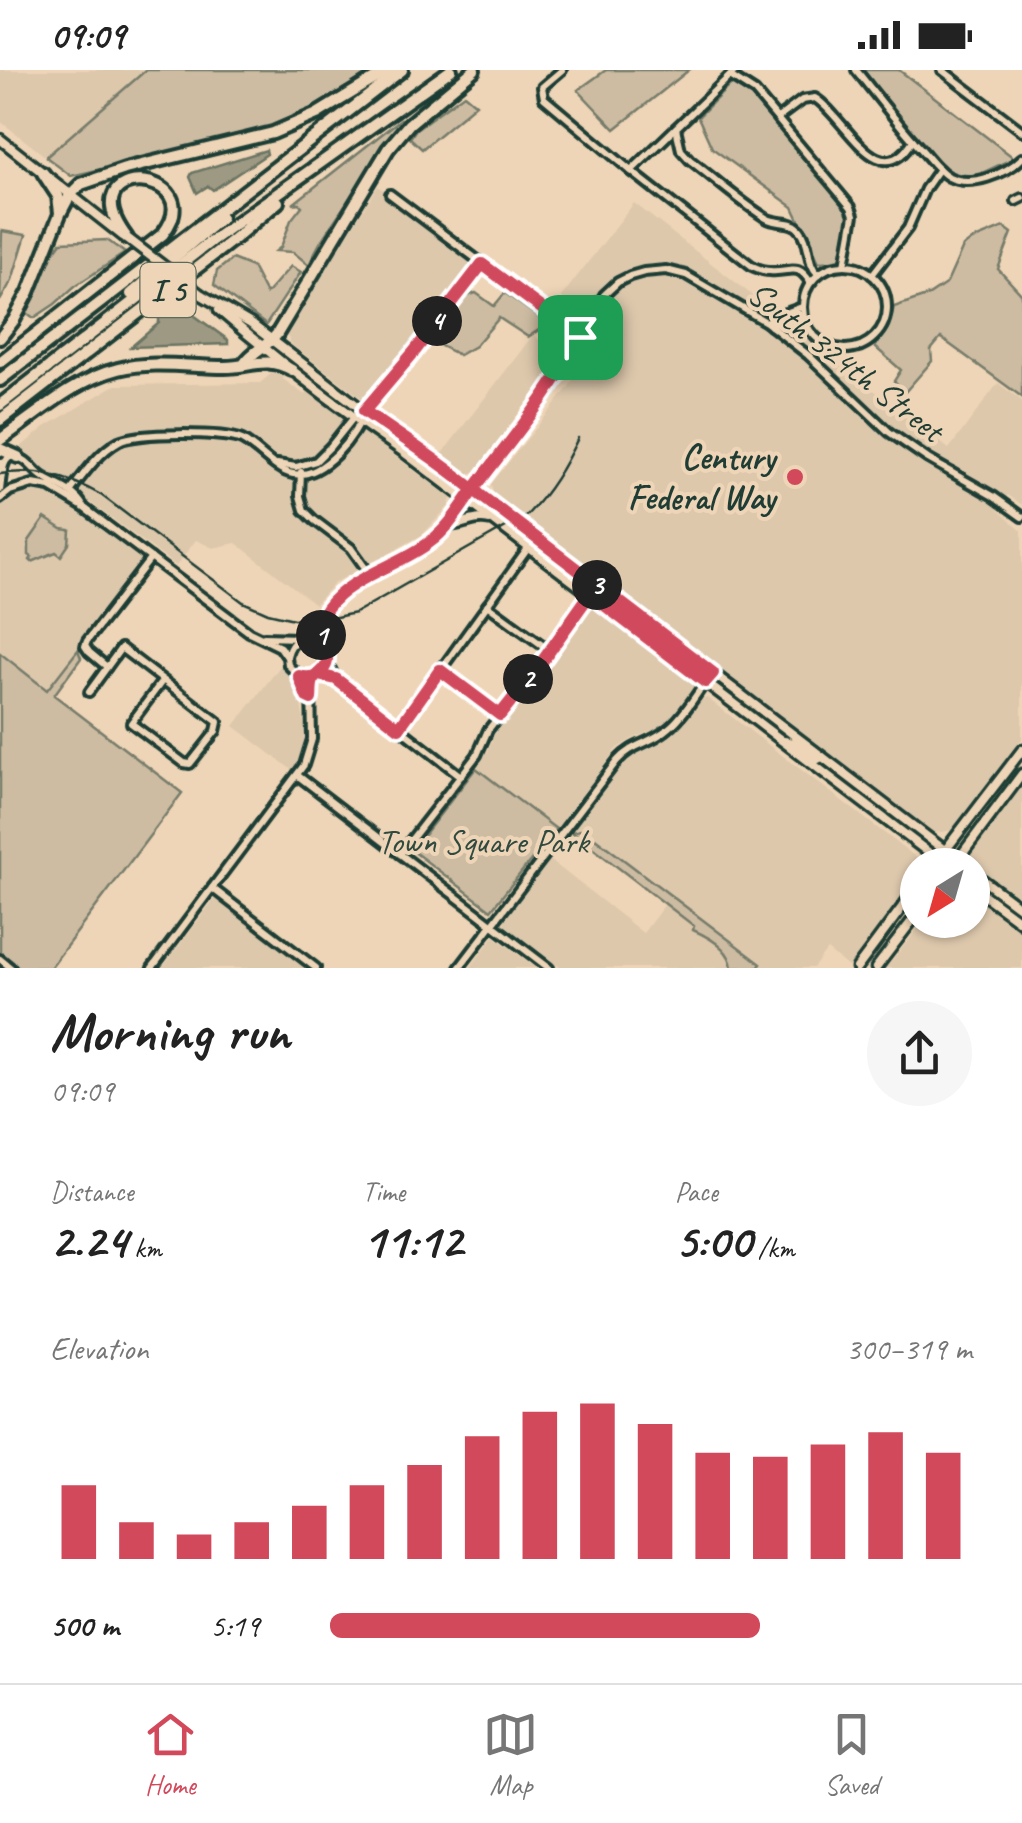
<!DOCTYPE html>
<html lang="en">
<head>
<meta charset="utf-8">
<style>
  :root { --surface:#fff; --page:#f6f6f6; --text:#222; --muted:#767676; --line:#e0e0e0; --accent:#d1495b }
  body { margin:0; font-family:Caveat,sans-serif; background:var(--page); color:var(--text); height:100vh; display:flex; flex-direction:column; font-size:38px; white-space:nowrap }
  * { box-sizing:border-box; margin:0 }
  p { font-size:32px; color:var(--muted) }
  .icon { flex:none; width:55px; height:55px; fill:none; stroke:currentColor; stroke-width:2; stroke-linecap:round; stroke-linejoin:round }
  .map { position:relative; height:898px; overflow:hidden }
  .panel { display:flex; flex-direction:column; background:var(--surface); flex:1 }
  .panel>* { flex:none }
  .needle { width:65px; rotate:217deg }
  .tools { position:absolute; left:900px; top:778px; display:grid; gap:20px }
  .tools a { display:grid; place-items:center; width:90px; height:90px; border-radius:50%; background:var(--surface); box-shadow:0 2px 8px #0004; font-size:50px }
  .pin { position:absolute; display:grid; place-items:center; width:85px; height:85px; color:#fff; margin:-42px; border-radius:20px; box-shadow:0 5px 15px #0006 }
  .km { position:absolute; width:50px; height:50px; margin:-25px; border-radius:50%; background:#222; color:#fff; font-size:28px; line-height:50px; text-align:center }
  .round { display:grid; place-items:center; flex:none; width:105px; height:105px; border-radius:52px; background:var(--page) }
  .summary { display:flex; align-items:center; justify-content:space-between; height:170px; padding:0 50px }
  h1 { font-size:55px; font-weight:700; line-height:75px }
  .metrics { display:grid; grid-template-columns:repeat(3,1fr); gap:15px; height:170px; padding:10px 50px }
  .metrics div { display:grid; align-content:center }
  .metrics b { font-size:50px; font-weight:700 }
  .metrics small { font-size:28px; font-weight:400 }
  .metrics p { font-size:28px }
  .chart { height:280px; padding:20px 50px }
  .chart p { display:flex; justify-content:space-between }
  .chart svg { width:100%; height:180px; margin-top:10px; stroke:var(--accent); stroke-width:6 }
  ul { padding:0 50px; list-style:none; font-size:32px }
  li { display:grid; grid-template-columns:160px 120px 1fr; align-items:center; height:75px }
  li i { height:25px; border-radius:12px; background:var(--accent) }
  .status { display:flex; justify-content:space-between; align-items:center; height:70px; padding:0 50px; background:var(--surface); direction:ltr }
  .status svg { height:28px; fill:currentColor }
  .dock { display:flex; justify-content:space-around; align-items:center; height:140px; border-top:2px solid var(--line); background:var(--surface); font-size:28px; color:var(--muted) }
  .dock a { display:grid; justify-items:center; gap:5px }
  .dock .on { color:var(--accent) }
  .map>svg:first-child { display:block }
</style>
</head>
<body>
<div class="status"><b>09:09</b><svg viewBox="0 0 49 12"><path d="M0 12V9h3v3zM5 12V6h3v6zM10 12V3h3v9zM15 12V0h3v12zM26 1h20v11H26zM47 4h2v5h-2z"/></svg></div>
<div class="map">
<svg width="1022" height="898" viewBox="0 0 1022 898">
  <rect width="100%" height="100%" fill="#efd5b7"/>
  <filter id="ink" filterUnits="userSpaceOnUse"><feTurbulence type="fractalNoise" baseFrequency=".01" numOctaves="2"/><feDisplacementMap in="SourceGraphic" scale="20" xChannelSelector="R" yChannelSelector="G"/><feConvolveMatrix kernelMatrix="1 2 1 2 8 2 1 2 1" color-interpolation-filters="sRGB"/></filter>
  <g filter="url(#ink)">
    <!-- built -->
    <g fill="#ddc8ac">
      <polygon points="0,0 146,0 46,87 0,51"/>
      <polygon points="378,116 481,194 371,335 291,274 285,261 305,229 317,214"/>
      <polygon points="634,133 949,379 998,313 1022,331 1022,435 1008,425 997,439 1022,461 1022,669 953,760 935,763 708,591 493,423 491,414 569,317 599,258 561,227"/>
      <polygon points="533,265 562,286 475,402 466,404 441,385"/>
      <polygon points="273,302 283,304 283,309 305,325 309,322 451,428 449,436 422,465 334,513 315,534 236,473 213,478 196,470 176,496 60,410 43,400 21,377 45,357 115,315 260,313"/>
      <polygon points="33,414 63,421 151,488 47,620 0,583 0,429"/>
      <polygon points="591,529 699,613 669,653 632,669 617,678 556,759 476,698 488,681 494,665 550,592 560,573"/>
      <polygon points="281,595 299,621 305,660 302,685 292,700 234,656"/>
      <polygon points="707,628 921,791 918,795 917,805 848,897 827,880 813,898 758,898 760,894 595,768 590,767 580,760 572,762 626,690 675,663 701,630"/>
      <polygon points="1022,711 1022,835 964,790"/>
      <polygon points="550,790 643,863 665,834 695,856 694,860 710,868 730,888 732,898 561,898 504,855 505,849"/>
      <polygon points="219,823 316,898 162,898"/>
      <polygon points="973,825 1022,862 1022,898 886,898 925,850 972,850"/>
      <polygon points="494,866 536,898 470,898"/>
    </g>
    <!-- green -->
    <g fill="#cdbca2" stroke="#767c6b" stroke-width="2.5">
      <polygon points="146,0 372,0 315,39 250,65 71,106 46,87"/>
      <polygon points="606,0 689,0 615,59 578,20"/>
      <polygon points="862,0 899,0 1014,88 978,105 958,106 942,97"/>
      <polygon points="731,14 750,25 846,137 849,146 841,191 819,192 793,137 712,78 698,47"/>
      <polygon points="464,24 476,34 422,79 410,68 416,59"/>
      <path d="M401 49 404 50C385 72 370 97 354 122 338 146 320 169 309 195L293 182 276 181 281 177 291 150 302 136 299 133 293 134Z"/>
      <polygon points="1004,157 1012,163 998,199 1022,225 1022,327 941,268 931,280 932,291 905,322 894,311 901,300 875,277 888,258 894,237 929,225 947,213 963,177 972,170"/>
      <polygon points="2,161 26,165 12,210 0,231"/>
      <polygon points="107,170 125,183 75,216 55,234 34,248 27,243 51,186 61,172"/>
      <polygon points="232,189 252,197 266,224 291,196 301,202 266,255 214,215 217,201"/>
      <polygon points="476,223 494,236 505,223 548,254 528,267 499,248 475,276 459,285 439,275 440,256 458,229"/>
      <polygon points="45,448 62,459 70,460 69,474 61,486 56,482 32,492 30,490 32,487 29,485 29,471"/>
      <polygon points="78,580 81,588 54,625 182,723 50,898 0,898 0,583 47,620"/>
      <polygon points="476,698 556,759 491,840 414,782 414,778"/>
      <path d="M580 760 590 767 595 768 761 894 758 898H732C731 879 709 867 693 860L694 856 572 762Z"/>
    </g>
    <!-- water -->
    <g fill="#9d9983" stroke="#6b7463" stroke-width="2.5">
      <polygon points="266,80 267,84 213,120 208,116 197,123 190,107 192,103"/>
      <polygon points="180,235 228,270 228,274 131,277 159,253 159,248"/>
    </g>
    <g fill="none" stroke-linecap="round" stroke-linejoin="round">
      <defs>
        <g id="minor">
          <path d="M562 0 542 17 544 28 631 101 752 196C759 199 762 201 770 201 790 203 797 191 810 212"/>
          <path d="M856 0C877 26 898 54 921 79 930 89 938 101 949 107 971 118 1006 104 1022 88"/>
          <polyline points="942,0 1022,61"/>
          <polyline points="730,6 755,22 851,137 854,145 845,195"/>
          <path d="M778 48 802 30 815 28C844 45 879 128 913 70"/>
          <path d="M676 58 681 80 690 90C715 109 739 131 766 148 777 155 793 149 801 161 811 174 806 193 818 204"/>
          <polyline points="631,101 736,0"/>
          <polyline points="390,124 580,267"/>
          <polyline points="1016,131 1022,128"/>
          <circle cx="845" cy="237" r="42"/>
          <polyline points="872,205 908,158 925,119 939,99"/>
          <polyline points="767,252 774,247 802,237"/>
          <polyline points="771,256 781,249 794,244 804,251"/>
          <polyline points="277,394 296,397 316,391 330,377 354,347 369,336 481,194"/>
          <polyline points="301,402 300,426 304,440 314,450 351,478 371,506"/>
          <path d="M0 420C2 408 1 375 24 390 31 394 35 402 43 407 57 416 74 420 83 436"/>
          <path d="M70 422C83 405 99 382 119 371 136 362 224 362 242 370 259 379 275 401 293 404 322 409 357 366 364 341"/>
          <polyline points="0,429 10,421 33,414 50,417 83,437 249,562 280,577 287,587 288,595 299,606 307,627 311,629"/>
          <polyline points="487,535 549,580"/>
          <polyline points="264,567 300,568"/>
          <polyline points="306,567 320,550"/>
          <path d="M287 586C291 568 307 562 322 573"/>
          <polyline points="327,592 336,609 461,706"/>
          <polyline points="107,597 89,582 85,576 87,571 151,488"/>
          <polyline points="440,601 500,645"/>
          <path d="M299 606C312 609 326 605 327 589 328 579 326 583 322 574 318 563 320 548 327 538 352 504 411 493 443 461L548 324 604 225 618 212 630 206 644 202 666 200 686 205 766 252 808 285 889 362 928 389 993 426 1022 447"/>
          <polyline points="89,622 121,578 218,652 216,661 190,694 184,693 131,653 163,610"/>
          <polyline points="399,658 529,477"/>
          <polyline points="297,705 549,898"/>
          <polyline points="400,784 477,685 488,660 540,594 590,524"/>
          <polyline points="212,818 316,898"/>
          <polyline points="0,889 11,898"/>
          <polyline points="152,898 304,695 312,669 311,615 315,608"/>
          <path d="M459 898 617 691C632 674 648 674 665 661 682 649 694 627 707 610"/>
        </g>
        <g id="major">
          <polyline points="0,69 123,166"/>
          <polyline points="200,224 251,254 364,341 412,373 964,795"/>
          <path d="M219 240C278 291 341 339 405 383L945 795"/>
          <path d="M448 455C463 456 474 446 489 450"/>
          <polyline points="561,496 584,513 591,510"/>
          <polyline points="784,671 796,674 816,690 822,687"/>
          <polyline points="934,795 1022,680"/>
          <polyline points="954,795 1022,704"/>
          <polyline points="972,802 1022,839"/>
          <polyline points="972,816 1022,853"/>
          <polyline points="857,898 918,816"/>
          <polyline points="876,898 918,843"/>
        </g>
        <g id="highway">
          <polyline points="43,103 58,126 60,143"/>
          <polyline points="131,224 221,148"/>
          <polyline points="0,268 14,250 29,222 60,144 70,125 81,114 125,99 273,63 317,44 389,0"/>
          <path d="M0 292 163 164C213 99 66 87 127 168"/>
          <path d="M244 294C252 281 268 276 277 264L388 79 409 54 474 0"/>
          <polyline points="0,310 402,0"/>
          <polyline points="0,335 211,171 451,0"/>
          <polyline points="0,350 230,172 278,132"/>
          <path d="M0 370C36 345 74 310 118 299 153 290 190 297 225 297 252 297 265 285 292 300"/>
          <polyline points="0,379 18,387"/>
          <polyline points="0,394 1,401"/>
        </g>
      </defs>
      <!-- minor casing -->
      <use href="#minor" stroke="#1f3d34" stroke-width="14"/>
      <!-- major casing -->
      <use href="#major" stroke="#1f3d34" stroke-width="15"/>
      <!-- highway casing -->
      <use href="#highway" stroke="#1f3d34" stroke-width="18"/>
      <!-- minor -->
      <use href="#minor" stroke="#efd5b7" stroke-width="6"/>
      <!-- major -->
      <use href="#major" stroke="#efd5b7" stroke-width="8"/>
      <!-- highway -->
      <use href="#highway" stroke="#efd5b7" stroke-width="10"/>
      <!-- tram -->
      <path stroke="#1f3d34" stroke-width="2.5" d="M0 404C37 398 69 407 101 425L243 532 268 543 298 550 327 549 355 543 527 445C550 421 564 397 578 368"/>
      <defs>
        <polyline id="major-bridge" points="127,168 200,224"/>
      </defs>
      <!-- major-bridge casing -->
      <use href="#major-bridge" stroke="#1f3d34" stroke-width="15" stroke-linecap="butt"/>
      <!-- major-bridge -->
      <use href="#major-bridge" stroke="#efd5b7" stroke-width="8"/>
    </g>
  </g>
  <g fill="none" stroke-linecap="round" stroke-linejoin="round" filter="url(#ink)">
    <defs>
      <path id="route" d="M580 267C550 325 513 367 474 419 461 437 449 458 430 472 399 496 351 506 327 538 320 548 318 563 323 575 325 583 328 580 327 589 327 599 320 601 315 607 310 613 312 622 311 629L307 627 299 606C306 608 311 608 318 605L336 609 399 658 440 600 500 645 539 596 590 524 705 612 713 603 484 428C446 396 405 369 364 341L414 282 482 194 580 267"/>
    </defs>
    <!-- route casing -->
    <use href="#route" stroke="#fff" stroke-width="20"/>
    <!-- route -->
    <use href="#route" stroke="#d1495b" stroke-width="12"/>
  </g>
  <!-- markers -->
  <circle fill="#d1495b" stroke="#efd5b7" stroke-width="4" cx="795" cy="407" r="10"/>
  <g text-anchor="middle" stroke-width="8" stroke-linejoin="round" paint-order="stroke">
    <!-- shield labels -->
    <rect fill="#efd5b7" stroke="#5d6b5b" stroke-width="2.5" x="140.5" y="193" width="55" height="54" rx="8"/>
    <g font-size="32" font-weight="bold" fill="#1f3d34">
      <text x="168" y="231">I 5</text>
    </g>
    <!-- street labels -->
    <g font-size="35" fill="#1f3d34" stroke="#efd5b7">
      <text transform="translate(846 291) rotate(38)" y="12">South 324th Street</text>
    </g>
    <!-- poi labels -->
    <g font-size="35" font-weight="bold" fill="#1f3d34" stroke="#efd5b7" text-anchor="end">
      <text x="775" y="399">Century<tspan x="775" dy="40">Federal Way</tspan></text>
    </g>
    <!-- park labels -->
    <g font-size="35" fill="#304a3f" stroke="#efd5b7">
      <text x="483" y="783">Town Square Park</text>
    </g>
  </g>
</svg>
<div class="tools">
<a><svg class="needle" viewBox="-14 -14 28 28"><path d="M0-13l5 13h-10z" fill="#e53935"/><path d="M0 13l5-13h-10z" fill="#767676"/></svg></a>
</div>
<div class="pin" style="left:580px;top:267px;background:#1e9e55"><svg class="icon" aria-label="arrive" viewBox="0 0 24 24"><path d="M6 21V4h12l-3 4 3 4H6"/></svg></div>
<b class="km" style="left:321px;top:565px">1</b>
<b class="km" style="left:528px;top:609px">2</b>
<b class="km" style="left:597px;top:515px">3</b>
<b class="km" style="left:437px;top:251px">4</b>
</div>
<section class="panel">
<div class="summary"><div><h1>Morning run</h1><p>09:09</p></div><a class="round"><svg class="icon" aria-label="share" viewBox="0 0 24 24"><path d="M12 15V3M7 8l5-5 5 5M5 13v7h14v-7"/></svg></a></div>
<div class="metrics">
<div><p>Distance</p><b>2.24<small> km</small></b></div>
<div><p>Time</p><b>11:12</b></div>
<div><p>Pace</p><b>5:00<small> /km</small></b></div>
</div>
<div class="chart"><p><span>Elevation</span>300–319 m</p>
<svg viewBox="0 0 160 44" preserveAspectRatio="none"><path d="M5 44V26M15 44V35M25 44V38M35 44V35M45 44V31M55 44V26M65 44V21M75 44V14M85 44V8M95 44V6M105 44V11M115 44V18M125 44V19M135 44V16M145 44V13M155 44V18"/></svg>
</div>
<ul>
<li><b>500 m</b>5:19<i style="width:67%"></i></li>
</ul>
</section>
<nav class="dock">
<a class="on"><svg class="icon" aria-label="home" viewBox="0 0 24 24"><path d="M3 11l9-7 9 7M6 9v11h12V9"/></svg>Home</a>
<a><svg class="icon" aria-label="map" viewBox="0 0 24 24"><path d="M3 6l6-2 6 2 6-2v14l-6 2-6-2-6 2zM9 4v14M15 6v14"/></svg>Map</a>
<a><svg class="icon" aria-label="saved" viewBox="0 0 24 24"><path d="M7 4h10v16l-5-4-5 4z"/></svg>Saved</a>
</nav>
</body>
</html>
